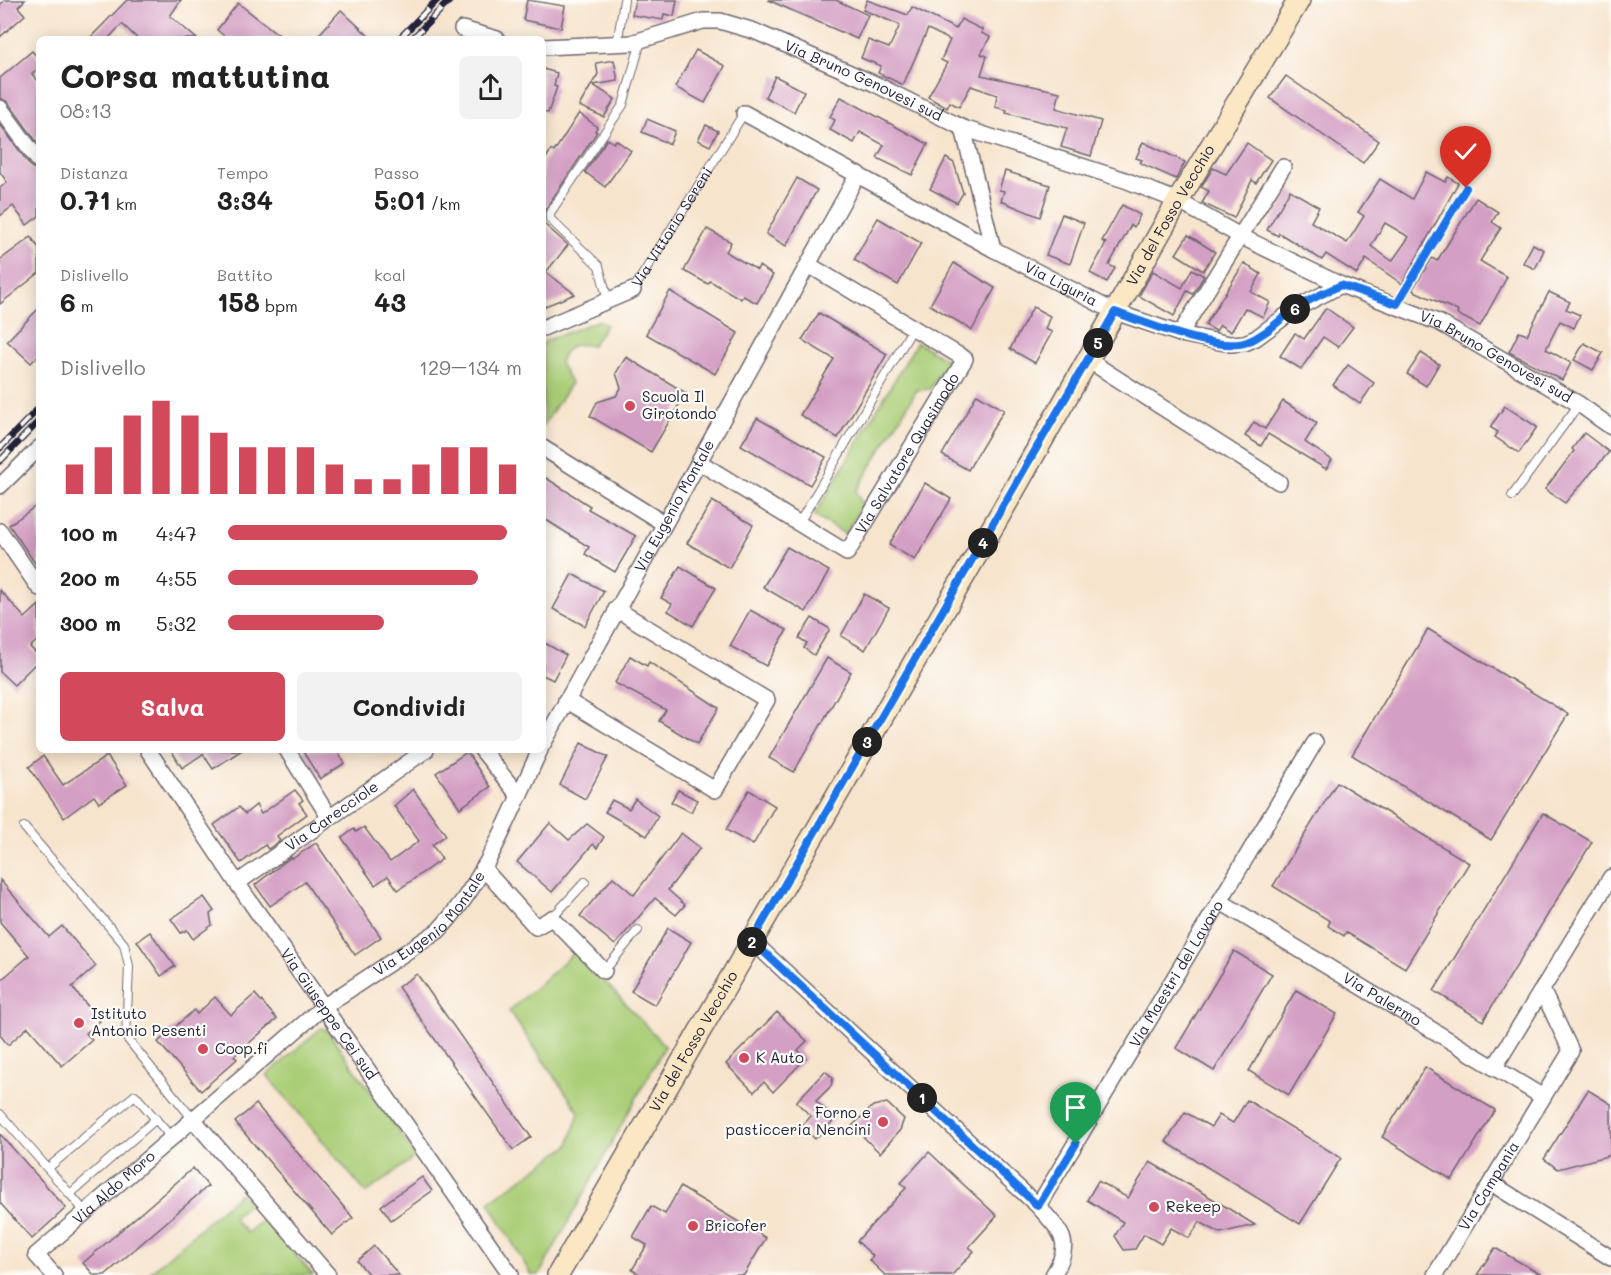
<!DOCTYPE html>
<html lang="it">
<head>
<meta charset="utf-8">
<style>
  :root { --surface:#fff; --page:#f2f2f2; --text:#222; --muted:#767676; --accent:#d1495b }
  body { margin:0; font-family:Mali,sans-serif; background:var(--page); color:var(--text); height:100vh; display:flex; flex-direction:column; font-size:22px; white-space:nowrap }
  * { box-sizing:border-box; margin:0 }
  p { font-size:20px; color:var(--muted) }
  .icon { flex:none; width:33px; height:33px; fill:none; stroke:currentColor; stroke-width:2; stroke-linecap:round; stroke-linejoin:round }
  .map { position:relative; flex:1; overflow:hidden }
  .side { position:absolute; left:36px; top:36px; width:510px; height:717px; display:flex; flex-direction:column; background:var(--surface); border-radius:9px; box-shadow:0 3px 15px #0003 }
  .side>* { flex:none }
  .pin { position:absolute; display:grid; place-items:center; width:51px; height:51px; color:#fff; margin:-62px -26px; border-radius:50% 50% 50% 0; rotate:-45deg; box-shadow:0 0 6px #0007 }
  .pin .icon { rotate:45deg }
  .km { position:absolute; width:30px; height:30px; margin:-15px; border-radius:50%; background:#222; color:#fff; font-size:16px; line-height:30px; text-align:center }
  .round { display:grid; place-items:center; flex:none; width:63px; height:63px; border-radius:9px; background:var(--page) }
  .summary { display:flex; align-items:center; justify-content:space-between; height:102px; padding:0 24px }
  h1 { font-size:33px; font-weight:700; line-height:45px }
  .stats { display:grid; grid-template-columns:repeat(3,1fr); gap:9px; height:102px; padding:6px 24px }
  .stats div { display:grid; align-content:center }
  .stats b { font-size:26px; font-weight:700 }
  .stats small { font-size:16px; font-weight:400 }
  .stats p { font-size:16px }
  .chart { height:168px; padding:12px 24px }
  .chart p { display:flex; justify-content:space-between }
  .chart svg { width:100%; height:108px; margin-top:6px; stroke:var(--accent); stroke-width:6 }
  .button { display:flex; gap:12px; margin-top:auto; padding:12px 24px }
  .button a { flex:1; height:69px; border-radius:9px; background:var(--accent); color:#fff; font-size:24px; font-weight:700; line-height:69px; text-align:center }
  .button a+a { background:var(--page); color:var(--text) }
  ul { padding:0 24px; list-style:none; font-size:20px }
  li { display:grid; grid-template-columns:96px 72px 1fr; align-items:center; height:45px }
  li i { height:15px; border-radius:8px; background:var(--accent) }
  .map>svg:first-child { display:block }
</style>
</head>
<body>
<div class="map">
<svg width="1611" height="1275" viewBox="0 0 1611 1275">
  <rect width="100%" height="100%" fill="#fdfcf7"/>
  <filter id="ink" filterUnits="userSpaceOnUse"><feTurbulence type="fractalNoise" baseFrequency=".0167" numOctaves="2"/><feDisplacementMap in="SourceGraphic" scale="12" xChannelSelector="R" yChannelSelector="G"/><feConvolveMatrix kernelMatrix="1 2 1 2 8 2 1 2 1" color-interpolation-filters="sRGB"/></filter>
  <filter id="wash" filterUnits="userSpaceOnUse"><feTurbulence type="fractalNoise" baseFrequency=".008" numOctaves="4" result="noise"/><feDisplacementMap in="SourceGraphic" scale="24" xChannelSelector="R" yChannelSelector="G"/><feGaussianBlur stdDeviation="1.35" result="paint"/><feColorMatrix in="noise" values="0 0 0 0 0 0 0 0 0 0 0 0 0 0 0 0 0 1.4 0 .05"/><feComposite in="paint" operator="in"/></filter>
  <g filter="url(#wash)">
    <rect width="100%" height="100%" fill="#f7e4cd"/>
    <!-- green -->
    <g fill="#aace77" stroke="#667859" stroke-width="1.5">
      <path d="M599 320 606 325 592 346C575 342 565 345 560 363L571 383 543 426V342Z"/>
      <polygon points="917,342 947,360 930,389 917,390 856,491 862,504 845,534 814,516"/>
      <polygon points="576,951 665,1046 539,1275 531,1275 489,1202 569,1145 579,1112 509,1011"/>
      <polygon points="321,1028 327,1030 416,1156 366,1193 267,1075"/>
      <polygon points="240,1193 249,1203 233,1218 247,1233 264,1219 313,1275 147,1275"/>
    </g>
    <g id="blocks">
      <!-- building -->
      <g fill="#d49fc4" fill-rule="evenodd">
        <polygon points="5,0 25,0 18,7 25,15 0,37 0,5"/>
        <polygon points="127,0 181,0 170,16 197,39 138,39 122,24 108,39 89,39"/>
        <polygon points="527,0 565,6 561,28 523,20"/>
        <polygon points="635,0 677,0 674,16 664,14 663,20 632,15"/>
        <polygon points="768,0 836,0 868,15 857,39"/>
        <polygon points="867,0 908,15 912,7 956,29 961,19 983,30 981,33 990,37 981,54 987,56 981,75 1060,92 1056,108 1101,121 1091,156 1061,147 1067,128 1006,113 1007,110 995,107 997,95 971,86 959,107 950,102 947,108 928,97 947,63 941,60 950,40 928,29 903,85 878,73 881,66 861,58 868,40 889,48 900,25 863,10"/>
        <polygon points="238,3 284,39 228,39 217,30"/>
        <polygon points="341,10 372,39 315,39"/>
        <polygon points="696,50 725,66 705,103 675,87"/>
        <polygon points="32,51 39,59 39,68 32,74 39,82 39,145 8,102 0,98 0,78"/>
        <polygon points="614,60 618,81 593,85 615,99 604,117 579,106 598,74 596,63"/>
        <polygon points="543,69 557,73 554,86 557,87 548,113 543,112"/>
        <polygon points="775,76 804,91 794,112 765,97"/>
        <polygon points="1286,76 1379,141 1363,163 1270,98"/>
        <polygon points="841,97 928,144 912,175 877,158 884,145 860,132 854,143 830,130 835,120 830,117"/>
        <polygon points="579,113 597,127 595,131 597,132 543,213 543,163 551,150 554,152"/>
        <polygon points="647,119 675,131 670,144 642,132"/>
        <polygon points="0,124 31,167 39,171 39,216 27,225 13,206 0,216 0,188 7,182 0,172"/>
        <polygon points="706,125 718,131 710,146 698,140"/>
        <polygon points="607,139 614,143 616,140 631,151 605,187 585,172"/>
        <polygon points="1143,142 1185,162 1176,179 1140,163 1142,160 1136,158"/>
        <polygon points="1247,143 1271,160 1256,183 1252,180 1234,218 1202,203 1209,191 1201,187 1213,168 1226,174"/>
        <polygon points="946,158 954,163 963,193 957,203 930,189"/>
        <polygon points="1005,171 1050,185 1040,217 1001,201 1004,191 999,190"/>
        <path d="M1426 172 1445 182 1448 177 1458 183 1402 284 1366 259 1357 274 1326 254 1322 260 1279 233 1278 236 1267 230 1290 190 1319 207 1311 222 1347 243 1364 216 1358 212 1380 179 1412 199ZM1385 223 1409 237 1392 261 1371 246Z"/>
        <polygon points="797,178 817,190 786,246 766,234"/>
        <polygon points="1476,198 1498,212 1492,222 1501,228 1480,261 1507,277 1480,326 1457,314 1458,311 1412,290 1432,258 1437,261"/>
        <polygon points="1122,205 1140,215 1134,227 1131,225 1109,265 1115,268 1107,282 1090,273 1106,243 1102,241"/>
        <polygon points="1062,214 1084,223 1070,264 1046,255"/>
        <polygon points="878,218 921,243 898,285 854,260"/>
        <polygon points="543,223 568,245 546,272 575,294 543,307"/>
        <polygon points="707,229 731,242 726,252 757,270 759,266 773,275 757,303 743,296 741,299 710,281 708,284 684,271"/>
        <polygon points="1188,235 1215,252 1203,271 1176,254"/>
        <polygon points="31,237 39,248 39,273 0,304 0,260"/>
        <polygon points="1533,244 1544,250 1535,269 1523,263"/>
        <polygon points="954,263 995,288 972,330 930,305"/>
        <polygon points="1244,263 1261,274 1251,292 1270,302 1263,317 1245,308 1231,332 1220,325 1216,331 1205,325"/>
        <polygon points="1192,269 1204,276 1193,294 1187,291 1174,316 1139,296 1153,271 1182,288"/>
        <polygon points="670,291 738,333 715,374 646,334"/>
        <polygon points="1549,292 1570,302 1566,309 1580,315 1574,328 1560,321 1546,349 1571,363 1562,380 1509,352 1519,332 1527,335"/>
        <polygon points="1033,307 1050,316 1045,329 1052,332 1035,363 1010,349"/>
        <polygon points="39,308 39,355 31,363 7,341"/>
        <polygon points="1326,308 1353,327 1338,347 1323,337 1301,369 1280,356 1295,333 1304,339"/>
        <polygon points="819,313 887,354 838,438 800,415 834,359 802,340"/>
        <polygon points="1584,343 1603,353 1593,370 1574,360"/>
        <polygon points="1421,353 1439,364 1426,386 1407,374"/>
        <polygon points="626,357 686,393 651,452 590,416 597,402 616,396 621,388 616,373"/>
        <polygon points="1348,365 1374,383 1360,404 1333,385"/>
        <polygon points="977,394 1004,410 968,470 942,455"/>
        <polygon points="1283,401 1317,423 1305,442 1332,460 1326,469 1268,434 1261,446 1245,436 1254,422 1265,429"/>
        <polygon points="1505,406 1537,427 1519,453 1495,437 1498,432 1490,427"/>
        <polygon points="757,418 826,457 810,485 741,445"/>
        <polygon points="1584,433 1609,452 1565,503 1545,489 1574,451 1572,449"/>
        <polygon points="543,476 590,506 588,509 636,536 615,572 585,554 589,547 543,518"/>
        <polygon points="925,483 951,499 915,560 889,545"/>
        <polygon points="712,501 753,525 729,568 687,543"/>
        <polygon points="39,504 39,569 9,525"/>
        <polygon points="787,547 829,571 806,612 763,587"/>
        <polygon points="680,566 716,588 693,626 668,611 672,604 661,598"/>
        <polygon points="572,574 604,591 585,626 553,609"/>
        <polygon points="0,590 25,618 39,605 39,639 30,647 39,656 39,660 14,685 0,672"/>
        <polygon points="864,594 889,608 865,650 841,636"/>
        <polygon points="750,610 787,630 766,666 730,646"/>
        <polygon points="812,618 830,629 814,655 804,648 807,643 799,638"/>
        <polygon points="1428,629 1568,714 1491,840 1352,755"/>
        <polygon points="543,642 566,655 553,680 543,675"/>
        <polygon points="630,656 647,666 649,662 719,708 697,744 659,721 666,710 615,683"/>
        <polygon points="827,658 851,672 794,772 769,758"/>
        <polygon points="581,743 608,757 585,799 560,785"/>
        <polygon points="171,750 242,750 213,769 203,754 182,768"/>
        <polygon points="302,750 336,750 345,763 320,779"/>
        <polygon points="467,752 490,787 460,808 436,773"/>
        <polygon points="43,756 63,785 107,756 127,785 99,803 94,796 64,818 29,767"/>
        <polygon points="1337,782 1469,863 1405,968 1346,932 1344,936 1328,926 1330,921 1273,886"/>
        <polygon points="413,789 446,835 432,845 442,859 398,890 388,876 375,885 342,838 354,829 356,832 364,827 390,862 419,841 394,806"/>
        <polygon points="295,790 303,800 299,803 307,814 277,836 280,841 268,849 265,845 241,863 214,825 239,807 245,814 256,805 261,814"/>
        <polygon points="678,790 697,800 691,812 671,802"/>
        <polygon points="749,790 775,806 753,845 726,830"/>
        <polygon points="635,799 658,816 647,836 605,812 612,800 629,809"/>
        <polygon points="1543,813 1592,842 1483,1021 1434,991"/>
        <polygon points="550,823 569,840 587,824 604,837 597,848 593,844 552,892 517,862"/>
        <polygon points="681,833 700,848 668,890 685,905 676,915 655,898 615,945 580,916 613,877 634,895"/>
        <polygon points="316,843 381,937 355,955 305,882 270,906 255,885 291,857 292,859"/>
        <polygon points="0,880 49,937 62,926 96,966 72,987 100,1021 86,1033 92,1040 62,1066 28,1027 8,1045 0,1035 0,981 29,956 0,922"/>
        <polygon points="204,897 214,911 210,914 212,925 193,939 187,930 181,933 171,919"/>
        <polygon points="668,928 691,942 655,1005 631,991"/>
        <polygon points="150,932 175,966 161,976 137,941"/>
        <polygon points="1234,951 1272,974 1214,1071 1176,1048"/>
        <polygon points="417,974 531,1137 513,1150 398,987"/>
        <polygon points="1296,990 1337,1014 1289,1095 1249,1071"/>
        <polygon points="255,994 277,1019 234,1056 237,1059 201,1091 158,1042 194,1010 197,1014 215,997 231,1015"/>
        <polygon points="777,1012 807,1041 798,1050 806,1058 773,1092 764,1082 754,1092 726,1064"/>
        <polygon points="1425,1067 1495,1110 1452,1180 1382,1137"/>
        <polygon points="825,1071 833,1078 831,1086 816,1101 835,1119 815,1139 802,1126 811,1116 796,1102"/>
        <polygon points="1588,1090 1611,1104 1611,1155 1558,1169 1544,1159"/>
        <polygon points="1247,1100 1341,1158 1300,1224 1166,1142 1185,1112 1211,1127 1219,1115 1233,1123"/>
        <polygon points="887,1103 904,1119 900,1130 880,1153 852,1126 873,1106"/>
        <polygon points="256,1104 353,1218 332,1235 235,1122"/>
        <polygon points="0,1134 66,1208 32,1239 0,1203"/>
        <polygon points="929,1152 997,1216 969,1247 974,1251 952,1275 885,1275 869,1260 873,1256 857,1241 906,1188 901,1183"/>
        <polygon points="1150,1162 1213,1199 1255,1225 1220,1233 1200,1222 1189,1238 1171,1228 1161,1244 1144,1234 1135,1249 1124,1250 1115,1236 1123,1222 1087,1200 1098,1181 1128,1198"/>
        <polygon points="193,1168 208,1186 105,1275 94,1275 83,1263"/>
        <polygon points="422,1177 432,1191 391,1220 381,1206"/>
        <polygon points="680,1187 766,1238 744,1275 641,1275 632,1270 647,1245 633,1237 651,1206 665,1214"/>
        <polygon points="374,1246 399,1275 369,1275 357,1261"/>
        <polygon points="1495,1248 1542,1275 1477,1275"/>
      </g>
    </g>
  </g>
  <g filter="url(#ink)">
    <use href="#blocks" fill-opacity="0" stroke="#6d666e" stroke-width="1.5"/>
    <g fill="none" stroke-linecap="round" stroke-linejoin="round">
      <defs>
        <g id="lane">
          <polyline points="617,45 624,0"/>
          <path id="s1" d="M633 290 744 113"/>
          <polyline points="608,301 599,266 550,219 550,213 623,105 641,41"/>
          <polyline points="1397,304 1466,188"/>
          <polyline points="1512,496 1579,404"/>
          <polyline points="799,523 913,328"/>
          <polyline points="24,827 124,944 129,966 126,1037 192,1118"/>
          <polyline points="552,918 585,882"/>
          <polyline points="604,971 638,930"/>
          <polyline points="0,1114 70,1194 156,1119"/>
          <polyline points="48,1168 135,1095 171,1137"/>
          <polyline points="70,1194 86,1213"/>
        </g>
        <g id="street">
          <polyline points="462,29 497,39"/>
          <path id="s2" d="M543 47 631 43 703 21H720L754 31 873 83 963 128 1125 180 1178 201 1242 237 1341 285 1440 323 1579 404 1611 427"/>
          <polyline points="0,108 39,161"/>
          <polyline points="744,113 993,249"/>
          <path id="s3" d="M963 128 993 249 1115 312 1180 334 1230 344 1245 343 1256 338 1295 309 1341 285"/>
          <polyline points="543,328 633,290"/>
          <polyline points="1180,334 1283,167"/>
          <polyline points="1088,360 1279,482"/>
          <polyline points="543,448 663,523"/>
          <path id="s4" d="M699 462 847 553 965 359 809 265"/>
          <polyline points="0,486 39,448"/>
          <polyline points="0,531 39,588"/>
          <polyline points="566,700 715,790 767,700 616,609"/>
          <path id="s5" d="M543 744 858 174"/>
          <path id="s6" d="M148 750 237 883 511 1275"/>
          <polyline points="287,750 329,817"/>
          <polyline points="482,750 519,796"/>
          <polyline points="483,868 536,927 552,918 604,971"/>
          <path id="s7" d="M237 883 426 750"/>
          <path id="s8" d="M1221 902 1543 1097"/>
          <path d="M752 941 1038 1206C1062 1233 1074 1242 1053 1275"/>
          <polyline points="1494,1068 1611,877"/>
          <polyline points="192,1118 328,1275"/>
          <polyline points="1491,1183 1611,1258"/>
          <path id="s9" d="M1038 1206 1315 742"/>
          <path id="s10" d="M54 1275 36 1255 323 1007 438 931C486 881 511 811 540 750"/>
          <path id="s11" d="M1435 1275 1571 1051 1542 990"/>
        </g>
        <g id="secondary">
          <path id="s12" d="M558 1275 1002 511 1178 201 1299 0"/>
        </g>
      </defs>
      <!-- lane casing -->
      <use href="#lane" stroke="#6d666e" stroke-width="10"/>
      <!-- street casing -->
      <use href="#street" stroke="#6d666e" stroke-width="18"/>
      <!-- secondary casing -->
      <use href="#secondary" stroke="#6d666e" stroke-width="24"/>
      <!-- lane -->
      <use href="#lane" stroke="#fff" stroke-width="8"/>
      <!-- street -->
      <use href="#street" stroke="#fff" stroke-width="15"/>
      <!-- secondary -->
      <use href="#secondary" stroke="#fbe7c3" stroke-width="21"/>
      <defs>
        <g id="rail">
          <polyline points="399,39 437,0"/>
          <polyline points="412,39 450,0"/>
          <polyline points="0,448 39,408"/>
          <polyline points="0,461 39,421"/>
        </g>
      </defs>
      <!-- rail casing -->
      <use href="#rail" stroke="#22223b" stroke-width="7"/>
      <!-- rail -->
      <use href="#rail" stroke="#fdfcf7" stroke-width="4.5" stroke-dasharray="14" stroke-linecap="butt"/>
    </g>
  </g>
  <g fill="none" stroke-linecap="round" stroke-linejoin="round" filter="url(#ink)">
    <defs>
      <path id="route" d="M1076 1144 1038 1206 752 941 1115 312C1143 322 1220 353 1247 342 1266 335 1280 319 1296 308 1310 299 1326 292 1341 285L1397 304 1466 188"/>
    </defs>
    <!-- route casing -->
    <use href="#route" stroke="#fff" stroke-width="12"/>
    <!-- route -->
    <use href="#route" stroke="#1a73e8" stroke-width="8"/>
  </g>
  <!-- markers -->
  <g fill="#d1495b" stroke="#fdfcf7" stroke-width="2">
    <circle cx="630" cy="406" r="6"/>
    <circle cx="79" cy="1023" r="6"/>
    <circle cx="203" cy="1049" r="6"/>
    <circle cx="744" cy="1058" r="6"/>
    <circle cx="883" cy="1122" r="6"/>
    <circle cx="1154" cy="1207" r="6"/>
    <circle cx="693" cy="1226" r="6"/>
  </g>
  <g text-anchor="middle" stroke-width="4.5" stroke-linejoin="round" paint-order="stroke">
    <!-- street labels -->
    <g font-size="15" fill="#22223b" stroke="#fdfcf7">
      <text dy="5" stroke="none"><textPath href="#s2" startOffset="336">Via Bruno Genovesi sud</textPath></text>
      <text dy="5" stroke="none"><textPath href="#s12" startOffset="1224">Via del Fosso Vecchio</textPath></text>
      <text dy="5" stroke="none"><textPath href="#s1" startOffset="74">Via Vittorio Sereni</textPath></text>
      <text dy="5" stroke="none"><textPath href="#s3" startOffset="201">Via Liguria</textPath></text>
      <text dy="5" stroke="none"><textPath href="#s2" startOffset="1028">Via Bruno Genovesi sud</textPath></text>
      <text dy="5" stroke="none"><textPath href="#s4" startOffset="290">Via Salvatore Quasimodo</textPath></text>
      <text dy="5" stroke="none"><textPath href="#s5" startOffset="272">Via Eugenio Montale</textPath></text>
      <text dy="5" stroke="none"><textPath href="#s7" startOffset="116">Via Carecciole</textPath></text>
      <text dy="5" stroke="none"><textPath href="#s10" startOffset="543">Via Eugenio Montale</textPath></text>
      <text dy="5" stroke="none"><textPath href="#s9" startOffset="270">Via Maestri del Lavoro</textPath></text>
      <text dy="5" stroke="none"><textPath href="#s8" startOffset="188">Via Palermo</textPath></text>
      <text dy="5" stroke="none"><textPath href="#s6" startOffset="320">Via Giuseppe Cei sud</textPath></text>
      <text dy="5" stroke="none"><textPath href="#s12" startOffset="270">Via del Fosso Vecchio</textPath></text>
      <text dy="5" stroke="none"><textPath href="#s11" startOffset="104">Via Campania</textPath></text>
      <text dy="5" stroke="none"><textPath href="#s10" startOffset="130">Via Aldo Moro</textPath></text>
    </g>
    <!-- poi labels -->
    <g font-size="15" fill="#22223b" stroke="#fdfcf7" text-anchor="start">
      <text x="642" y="402">Scuola Il<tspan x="642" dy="17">Girotondo</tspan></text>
      <text x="91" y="1019">Istituto<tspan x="91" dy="17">Antonio Pesenti</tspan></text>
      <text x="215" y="1054">Coop.fi</text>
      <text x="756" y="1063">K Auto</text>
      <text x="871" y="1118" text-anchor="end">Forno e<tspan x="871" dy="17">pasticceria Nencini</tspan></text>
      <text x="1166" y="1212">Rekeep</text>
      <text x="705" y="1231">Bricofer</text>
    </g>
  </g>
</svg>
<div class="pin" style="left:1076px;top:1144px;background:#1e9e55"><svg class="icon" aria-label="arrive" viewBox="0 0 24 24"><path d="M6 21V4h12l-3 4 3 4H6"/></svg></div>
<div class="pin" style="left:1466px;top:188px;background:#d93025"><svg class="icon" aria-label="check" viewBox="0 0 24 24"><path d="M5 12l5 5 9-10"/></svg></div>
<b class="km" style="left:922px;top:1098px">1</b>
<b class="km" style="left:752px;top:942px">2</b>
<b class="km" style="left:867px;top:742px">3</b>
<b class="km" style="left:983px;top:543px">4</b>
<b class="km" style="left:1098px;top:343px">5</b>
<b class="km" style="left:1295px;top:309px">6</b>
<section class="side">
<div class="summary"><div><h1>Corsa mattutina</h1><p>08:13</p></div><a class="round"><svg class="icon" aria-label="share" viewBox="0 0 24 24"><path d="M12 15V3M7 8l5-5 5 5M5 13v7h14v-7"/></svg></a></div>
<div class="stats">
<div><p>Distanza</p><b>0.71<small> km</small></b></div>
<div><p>Tempo</p><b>3:34</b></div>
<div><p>Passo</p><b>5:01<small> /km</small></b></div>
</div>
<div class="stats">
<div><p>Dislivello</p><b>6<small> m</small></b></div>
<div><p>Battito</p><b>158<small> bpm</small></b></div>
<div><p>kcal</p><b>43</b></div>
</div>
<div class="chart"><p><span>Dislivello</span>129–134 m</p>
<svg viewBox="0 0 160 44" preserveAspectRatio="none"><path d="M5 44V32M15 44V25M25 44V12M35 44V6M45 44V12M55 44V19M65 44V25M75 44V25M85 44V25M95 44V32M105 44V38M115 44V38M125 44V32M135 44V25M145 44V25M155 44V32"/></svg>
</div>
<ul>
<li><b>100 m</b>4:47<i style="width:95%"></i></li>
<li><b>200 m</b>4:55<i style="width:85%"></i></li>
<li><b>300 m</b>5:32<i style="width:53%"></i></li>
</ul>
<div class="button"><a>Salva</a><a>Condividi</a></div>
</section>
</div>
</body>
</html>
